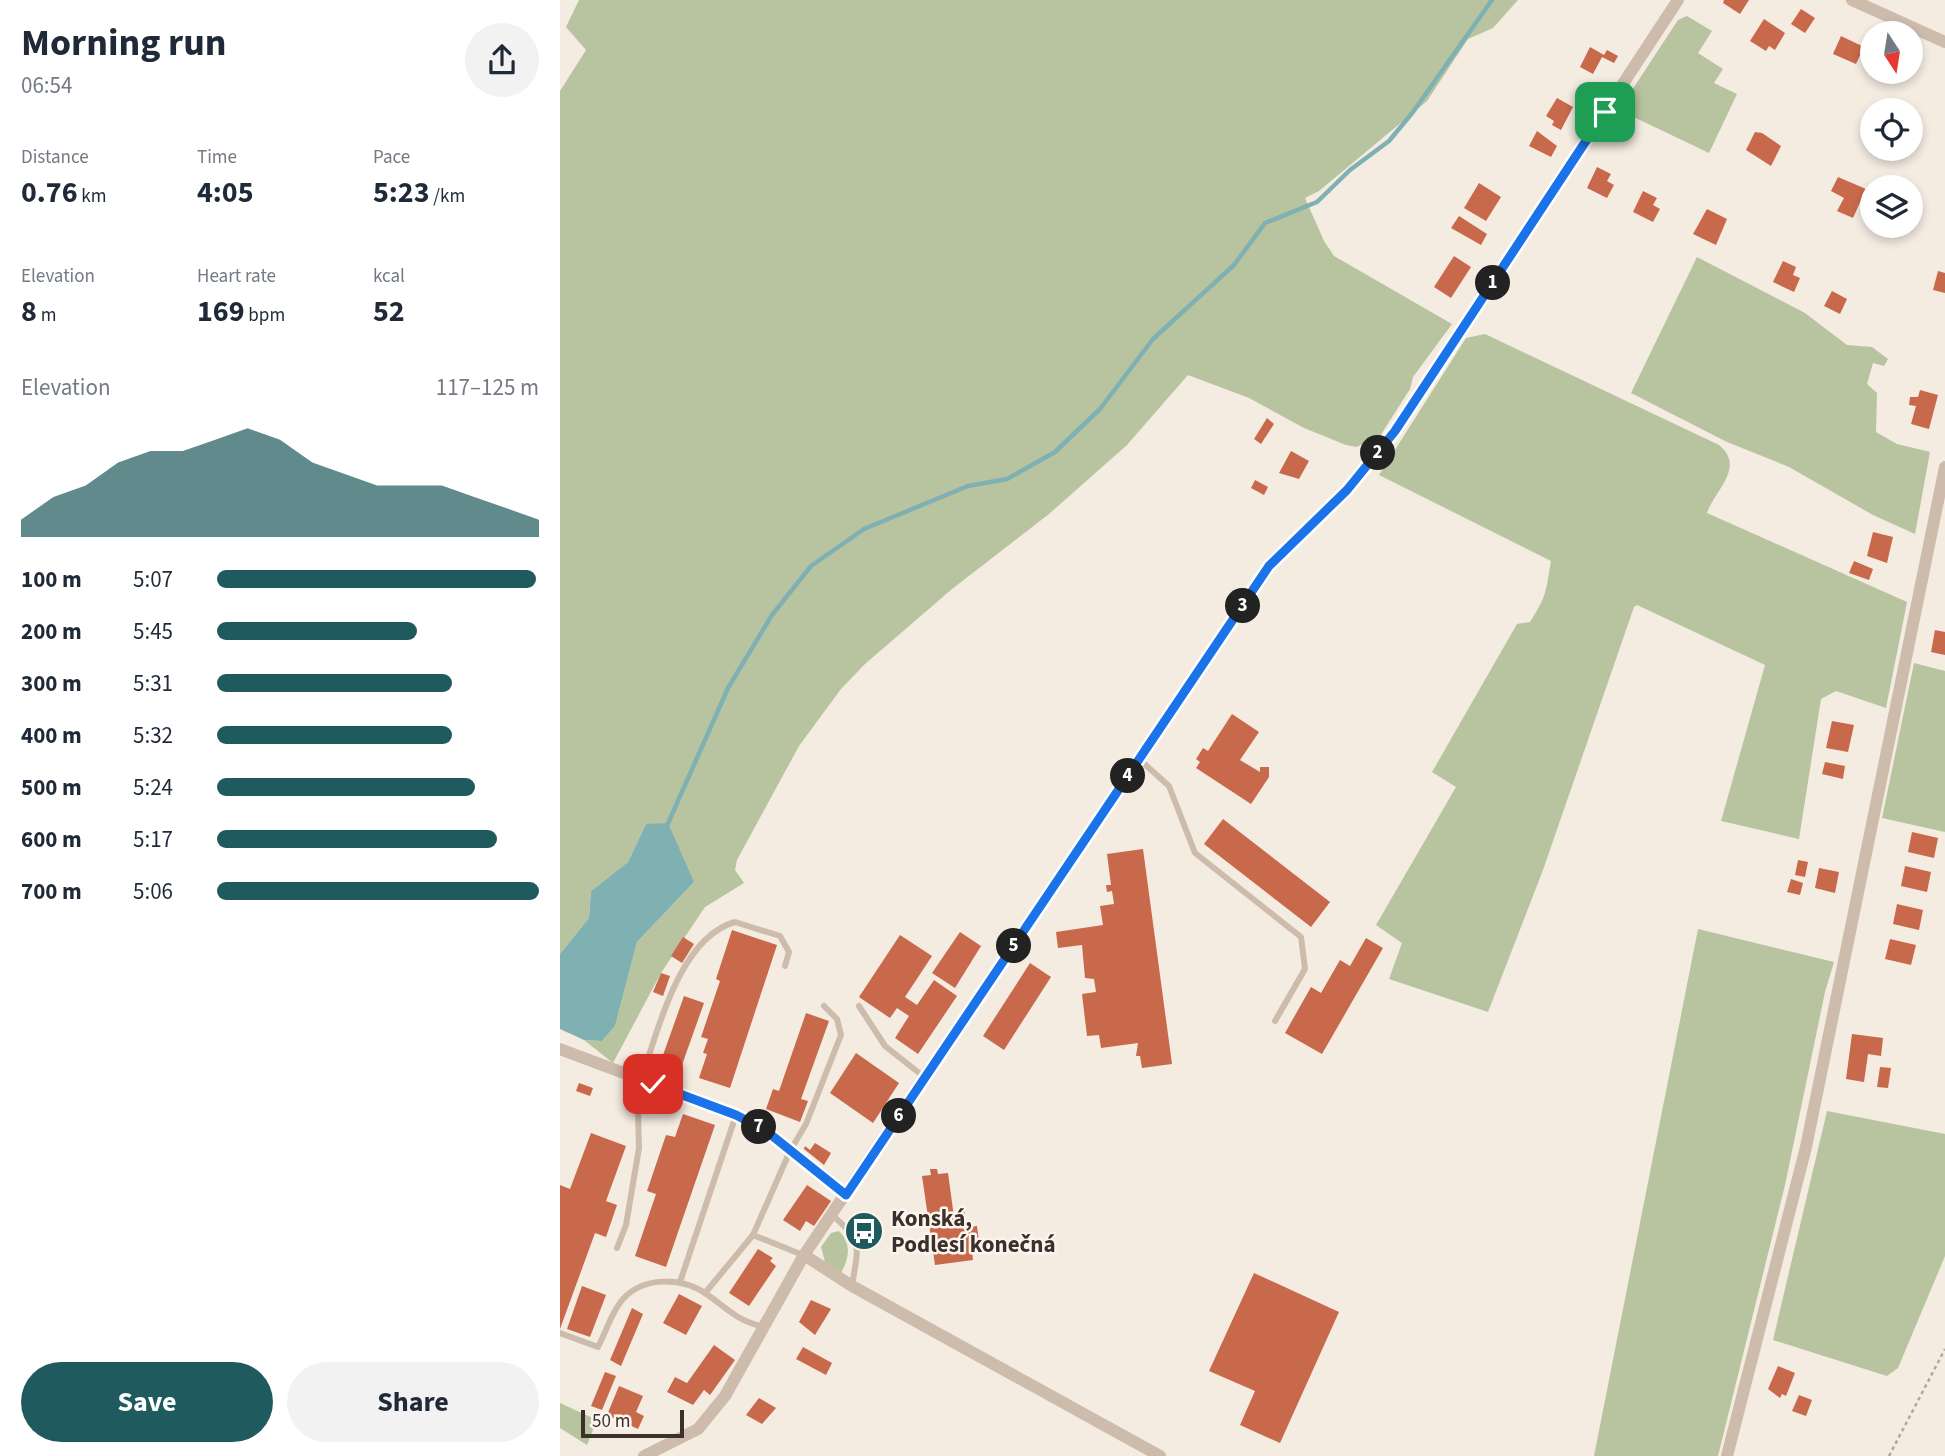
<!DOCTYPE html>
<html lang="en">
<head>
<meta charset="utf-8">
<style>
  :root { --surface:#fff; --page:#f2f2f3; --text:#1f2937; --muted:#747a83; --accent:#1f5a5e }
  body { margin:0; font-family:"Source Sans 3",sans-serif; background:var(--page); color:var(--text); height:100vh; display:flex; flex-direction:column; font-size:26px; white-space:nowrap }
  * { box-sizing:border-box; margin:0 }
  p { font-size:23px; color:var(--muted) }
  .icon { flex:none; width:38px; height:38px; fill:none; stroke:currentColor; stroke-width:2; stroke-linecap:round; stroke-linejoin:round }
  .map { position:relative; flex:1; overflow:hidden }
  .side { display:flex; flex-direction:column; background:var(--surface); width:560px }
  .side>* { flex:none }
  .needle { width:46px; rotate:168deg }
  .fabs { position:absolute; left:1300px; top:21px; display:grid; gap:14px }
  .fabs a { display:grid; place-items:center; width:63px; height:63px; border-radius:50%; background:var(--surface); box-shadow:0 4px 10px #0003; font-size:35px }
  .scale { position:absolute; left:21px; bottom:18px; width:103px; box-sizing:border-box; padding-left:7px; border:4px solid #3b302b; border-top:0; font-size:19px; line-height:24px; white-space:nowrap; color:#3b302b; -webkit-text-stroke:5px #fbf5ee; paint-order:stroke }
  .pin { position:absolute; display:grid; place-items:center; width:60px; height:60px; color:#fff; margin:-30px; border-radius:14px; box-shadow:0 4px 10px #0006 }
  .km { position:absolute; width:35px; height:35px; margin:-18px; border-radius:50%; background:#222; color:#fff; font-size:19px; line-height:35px; text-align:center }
  .round { display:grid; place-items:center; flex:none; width:74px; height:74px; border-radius:37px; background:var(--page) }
  .headline { display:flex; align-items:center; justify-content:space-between; height:119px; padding:0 21px }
  h1 { font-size:38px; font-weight:700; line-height:52px }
  .figures { display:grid; grid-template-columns:repeat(3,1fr); gap:10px; height:119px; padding:7px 21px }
  .figures div { display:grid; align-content:center }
  .figures b { font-size:30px; font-weight:700 }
  .figures small { font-size:19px; font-weight:400 }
  .figures p { font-size:19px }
  .chart { height:196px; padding:14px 21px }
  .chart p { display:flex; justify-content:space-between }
  .chart svg { width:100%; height:126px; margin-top:7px; fill:var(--accent); opacity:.7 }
  .action { display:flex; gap:14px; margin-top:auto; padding:14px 21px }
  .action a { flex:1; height:80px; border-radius:42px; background:var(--accent); color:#fff; font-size:28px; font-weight:700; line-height:80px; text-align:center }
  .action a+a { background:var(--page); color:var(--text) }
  ul { padding:0 21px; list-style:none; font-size:23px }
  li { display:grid; grid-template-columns:112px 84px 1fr; align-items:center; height:52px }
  li i { height:18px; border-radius:9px; background:var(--accent) }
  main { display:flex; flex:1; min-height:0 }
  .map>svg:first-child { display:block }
</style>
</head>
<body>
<main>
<section class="side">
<div class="headline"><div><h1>Morning run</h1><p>06:54</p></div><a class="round"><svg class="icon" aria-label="share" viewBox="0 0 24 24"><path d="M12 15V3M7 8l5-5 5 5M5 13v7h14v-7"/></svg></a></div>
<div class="figures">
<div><p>Distance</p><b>0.76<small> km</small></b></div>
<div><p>Time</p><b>4:05</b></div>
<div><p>Pace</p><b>5:23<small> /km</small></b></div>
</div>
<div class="figures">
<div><p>Elevation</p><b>8<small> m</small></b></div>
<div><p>Heart rate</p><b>169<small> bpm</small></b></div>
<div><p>kcal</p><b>52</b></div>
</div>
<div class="chart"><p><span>Elevation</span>117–125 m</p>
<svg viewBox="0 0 160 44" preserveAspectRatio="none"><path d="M0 44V38L10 30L20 26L30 18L40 14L50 14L60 10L70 6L80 10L90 18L100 22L110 26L120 26L130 26L140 30L150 34L160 38V44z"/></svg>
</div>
<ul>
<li><b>100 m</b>5:07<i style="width:99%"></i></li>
<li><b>200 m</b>5:45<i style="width:62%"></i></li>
<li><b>300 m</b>5:31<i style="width:73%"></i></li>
<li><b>400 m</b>5:32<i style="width:73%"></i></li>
<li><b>500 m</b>5:24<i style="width:80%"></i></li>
<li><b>600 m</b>5:17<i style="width:87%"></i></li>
<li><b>700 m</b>5:06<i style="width:100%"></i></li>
</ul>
<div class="action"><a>Save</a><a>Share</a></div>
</section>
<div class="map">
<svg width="1385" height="1456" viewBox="0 0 1385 1456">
  <rect width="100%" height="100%" fill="#f4ebe1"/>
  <!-- green -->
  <g fill="#b8c4a0">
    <polygon points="19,0 958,0 933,28 908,39 867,101 759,191 745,198 764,241 774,256 892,324 853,377 850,389 813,447 806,442 797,447 786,445 744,428 689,398 628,375 567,445 489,514 392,589 305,664 281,689 239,746 177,860 175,870 184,883 145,907 101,973 53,1063 24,1040 42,1041 55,1026 77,942 134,882 86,824 68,862 31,891 29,918 0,954 0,91 26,50 6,27"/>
    <polygon points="1127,16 1152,31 1138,53 1163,69 1154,83 1177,94 1149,153 1059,110 1118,20"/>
    <polygon points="1137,257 1245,313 1287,345 1312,347 1328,359 1324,366 1313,363 1307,384 1317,393 1316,432 1337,444 1370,452 1355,534 1313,515 1229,467 1167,442 1071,393"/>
    <path d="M925 334 1159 445C1186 467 1155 490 1147 513L1347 602 1326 708 1276 691 1261 699 1239 839 1161 821 1205 665 1077 605 1074 607 983 870 928 1012 829 979 842 943 816 925 896 787 872 772 957 624 970 622C987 596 986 590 991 561L819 475 906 338Z"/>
    <polygon points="1354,663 1385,671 1385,832 1322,818"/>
    <polygon points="1138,929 1274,962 1265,992 1225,1185 1158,1456 1034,1456"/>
    <polygon points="1267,1111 1385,1134 1385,1256 1338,1368 1327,1376 1213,1340"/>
    <path d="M279 1231C292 1245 289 1258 281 1273L265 1262 261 1247 271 1233Z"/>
    <polygon points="0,1403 37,1420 27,1445 0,1428"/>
  </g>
  <!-- water -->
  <polygon fill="#7fb0b2" points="108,823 134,882 77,942 55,1026 42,1041 24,1040 0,1029 0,954 29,918 31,891 68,862 86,824"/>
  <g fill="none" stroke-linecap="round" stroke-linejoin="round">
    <!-- stream -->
    <polyline stroke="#7fb0b2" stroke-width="4.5" points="106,828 168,688 212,615 251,566 304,529 408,486 447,479 495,452 540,409 593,339 674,265 705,223 757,202 790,170 829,141 853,112 932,0"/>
  </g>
  <!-- building -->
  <g fill="#c8694b">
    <polygon points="1164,0 1189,0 1180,14 1163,3"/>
    <polygon points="1241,9 1255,18 1245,33 1231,24"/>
    <polygon points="1204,19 1225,33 1215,50 1209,46 1206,51 1190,41"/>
    <polygon points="1281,36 1304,47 1296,64 1273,54"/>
    <polygon points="1030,47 1044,55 1047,50 1058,56 1054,63 1042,57 1033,74 1020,67"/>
    <polygon points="997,98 1013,107 1001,130 992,125 994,121 986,116"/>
    <polygon points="977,131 997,146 991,157 969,146"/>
    <polygon points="1195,132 1202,133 1221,146 1211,166 1186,150"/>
    <polygon points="1037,167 1051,174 1047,181 1054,185 1047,198 1027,188"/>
    <polygon points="1278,177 1306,189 1293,218 1277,211 1284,198 1271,191"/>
    <polygon points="919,183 941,197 926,221 904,208"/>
    <polygon points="1083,191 1097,198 1093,205 1100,209 1093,222 1073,212"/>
    <polygon points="1147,209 1167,219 1156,245 1133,234"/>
    <polygon points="899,216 927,234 921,245 891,228"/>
    <polygon points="894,256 911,267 891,298 874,287"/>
    <polygon points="1223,261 1236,267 1233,275 1240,278 1234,292 1213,282"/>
    <polygon points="1378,271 1385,273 1385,293 1373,290"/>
    <polygon points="1272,291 1287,299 1280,314 1264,306"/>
    <polygon points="1360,390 1378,395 1369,429 1351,424 1356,406 1349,405 1350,397 1358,397"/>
    <polygon points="707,418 714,424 701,444 694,439"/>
    <polygon points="731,451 749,461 739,479 719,473"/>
    <polygon points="695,480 708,487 704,495 691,488"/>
    <polygon points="1313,532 1333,537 1327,563 1307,556"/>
    <polygon points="1294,561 1313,569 1309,580 1289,573"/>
    <polygon points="1375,630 1385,632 1385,655 1371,652"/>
    <polygon points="672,714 699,732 680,760 700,772 700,767 709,767 709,777 691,804 636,768 640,762 636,759 643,748 648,751"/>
    <polygon points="1272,721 1294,725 1288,752 1266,748"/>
    <polygon points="1265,762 1285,766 1283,779 1262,774"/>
    <polygon points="663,819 770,902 751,927 644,844"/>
    <polygon points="1352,832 1378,838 1374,858 1348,852"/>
    <polygon points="583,849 612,1064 582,1068 580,1056 576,1056 578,1043 541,1048 539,1035 527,1036 522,994 536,992 534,979 525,978 522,945 498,948 496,932 543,925 540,906 554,904 552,891 547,892 546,885 551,885 547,854"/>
    <polygon points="1238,860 1248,862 1245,877 1235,875"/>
    <polygon points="1345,866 1371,872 1367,892 1341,886"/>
    <polygon points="1259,868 1279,872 1275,893 1255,888"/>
    <polygon points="1231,879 1243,883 1240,895 1227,892"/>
    <polygon points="1337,904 1363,910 1359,930 1333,924"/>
    <polygon points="172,930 217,945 170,1088 139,1078 147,1054 143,1053 148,1039 141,1037 160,981 156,979"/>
    <polygon points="400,932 421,946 395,988 372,973"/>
    <polygon points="340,935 372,956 345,997 357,1005 374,980 397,996 358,1054 335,1038 349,1016 337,1008 330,1018 299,997"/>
    <polygon points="123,937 134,944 122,963 111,956"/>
    <polygon points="806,938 823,948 762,1054 725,1033 751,987 761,993 780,960 790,966"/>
    <polygon points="1330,939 1356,945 1351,965 1325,959"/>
    <polygon points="470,963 491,977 444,1050 423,1036"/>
    <polygon points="101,973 110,976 103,996 93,992"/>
    <polygon points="124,996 144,1003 117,1079 97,1072"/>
    <polygon points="246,1013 269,1021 241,1099 248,1101 240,1122 206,1109 213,1089 219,1091"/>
    <polygon points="1292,1034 1323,1038 1321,1056 1308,1054 1304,1082 1286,1079"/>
    <polygon points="296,1053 339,1083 313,1123 270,1093"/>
    <polygon points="1320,1067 1331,1068 1328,1088 1317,1087"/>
    <polygon points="19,1083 33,1088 30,1096 16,1091"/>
    <polygon points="123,1114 155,1125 106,1267 75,1256 96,1194 87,1191 106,1135 115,1137"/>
    <polygon points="31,1133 66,1146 46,1201 57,1205 46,1237 35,1233 0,1329 0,1185 10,1189"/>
    <polygon points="255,1143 271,1153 264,1165 244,1149 245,1146 250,1150"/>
    <polygon points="370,1169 377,1169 378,1174 388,1173 394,1217 397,1217 396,1211 404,1210 408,1227 417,1226 419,1242 411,1243 413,1260 375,1265 362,1176 371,1175"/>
    <polygon points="247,1185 271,1201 254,1226 246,1221 240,1231 223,1220"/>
    <polygon points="198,1249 213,1258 210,1261 216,1266 189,1306 169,1293"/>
    <polygon points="694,1273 779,1312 720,1443 680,1425 695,1391 649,1371"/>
    <polygon points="22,1286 46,1295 30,1337 7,1329"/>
    <polygon points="119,1294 142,1306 126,1335 103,1323"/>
    <polygon points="251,1300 271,1309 255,1335 239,1322"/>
    <polygon points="72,1308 83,1314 61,1366 50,1360"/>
    <polygon points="154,1345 175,1360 150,1395 144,1390 133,1405 107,1392 115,1377 127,1383"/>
    <polygon points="243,1347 272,1363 266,1375 236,1359"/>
    <polygon points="1218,1366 1235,1373 1226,1396 1222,1394 1220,1398 1208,1389"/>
    <polygon points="45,1372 56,1376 42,1410 31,1406"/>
    <polygon points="59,1386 83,1396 76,1412 84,1416 78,1429 47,1415"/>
    <polygon points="1239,1395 1252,1400 1246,1416 1232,1411"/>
    <polygon points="199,1398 216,1408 202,1424 186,1415"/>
  </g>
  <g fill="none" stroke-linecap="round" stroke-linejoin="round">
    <!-- path -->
    <polyline stroke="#b9a596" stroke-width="2.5" stroke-dasharray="3.5 3.5" stroke-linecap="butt" points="1329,1456 1385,1349"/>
    <!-- lane -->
    <g stroke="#cdbbac" stroke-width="6">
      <polyline points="580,760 609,786 635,853 741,937 745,969 715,1021"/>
      <polyline points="299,1006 325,1046 363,1076"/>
      <path d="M81 1079C99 1029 119 938 175 922L220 936 229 952 225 966"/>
      <path d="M272 1215C304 1242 298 1246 292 1286"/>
      <polyline points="193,1235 243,1255"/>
      <polyline points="57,1248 66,1225 79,1148 78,1112 93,1084"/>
      <polyline points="120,1282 176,1115"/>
      <polyline points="145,1293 193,1235 230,1151 246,1124 281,1035 277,1019 264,1006"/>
      <path d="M0 1333 38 1347C46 1332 52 1311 63 1299 85 1275 124 1278 148 1295 170 1311 176 1320 204 1327"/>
    </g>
    <!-- street -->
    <g stroke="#cdbbac" stroke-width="12">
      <polyline points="1292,0 1385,42"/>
      <polyline points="0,1049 176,1115 205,1130 286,1195"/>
      <polyline points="244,1255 292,1286 600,1456"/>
      <polyline points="84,1456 138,1429 165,1396 244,1255 709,566 787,490 835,431 1118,0"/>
      <polyline points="1167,1456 1246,1147 1385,467"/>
    </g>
  </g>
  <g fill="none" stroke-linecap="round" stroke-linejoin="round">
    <defs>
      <polyline id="route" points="93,1084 176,1115 205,1130 286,1195 709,566 787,490 835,431 1045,112"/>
    </defs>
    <!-- route casing -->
    <use href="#route" stroke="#fff" stroke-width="14"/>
    <!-- route -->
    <use href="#route" stroke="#1a73e8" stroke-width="9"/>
  </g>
  <!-- icons -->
  <defs>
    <symbol id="bus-disc" viewBox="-11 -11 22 22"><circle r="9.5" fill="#1f5a5e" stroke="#fbf5ee"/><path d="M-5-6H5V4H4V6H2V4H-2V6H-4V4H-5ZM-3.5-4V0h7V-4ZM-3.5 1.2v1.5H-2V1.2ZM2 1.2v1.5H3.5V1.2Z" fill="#fff"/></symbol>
  </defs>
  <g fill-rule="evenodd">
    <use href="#bus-disc" x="282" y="1209" width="44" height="44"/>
  </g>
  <g text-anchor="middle" stroke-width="5" stroke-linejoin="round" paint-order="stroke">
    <!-- poi labels -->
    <g font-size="23" font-weight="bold" fill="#3b302b" stroke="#fbf5ee" text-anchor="start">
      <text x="331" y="1226">Konská,<tspan x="331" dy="26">Podlesí konečná</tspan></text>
    </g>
  </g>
</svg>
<div class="fabs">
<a><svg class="needle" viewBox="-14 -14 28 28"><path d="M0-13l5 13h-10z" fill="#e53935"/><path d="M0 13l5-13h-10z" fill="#747a83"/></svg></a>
<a><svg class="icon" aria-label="locate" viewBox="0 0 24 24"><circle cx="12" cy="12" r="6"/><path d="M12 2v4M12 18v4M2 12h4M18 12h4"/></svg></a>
<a><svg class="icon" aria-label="layers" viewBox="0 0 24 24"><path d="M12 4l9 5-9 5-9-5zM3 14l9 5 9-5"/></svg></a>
</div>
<div class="scale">50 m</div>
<div class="pin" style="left:1045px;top:112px;background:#1e9e55"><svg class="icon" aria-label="arrive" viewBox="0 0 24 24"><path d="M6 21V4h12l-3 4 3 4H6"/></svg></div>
<div class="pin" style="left:93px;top:1084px;background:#d93025"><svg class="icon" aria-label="check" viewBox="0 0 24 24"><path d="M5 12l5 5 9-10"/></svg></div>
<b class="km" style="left:933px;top:283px">1</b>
<b class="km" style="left:818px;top:453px">2</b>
<b class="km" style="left:683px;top:606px">3</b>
<b class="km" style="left:568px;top:776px">4</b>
<b class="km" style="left:454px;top:946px">5</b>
<b class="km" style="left:339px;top:1116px">6</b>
<b class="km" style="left:199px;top:1127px">7</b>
</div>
</main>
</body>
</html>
